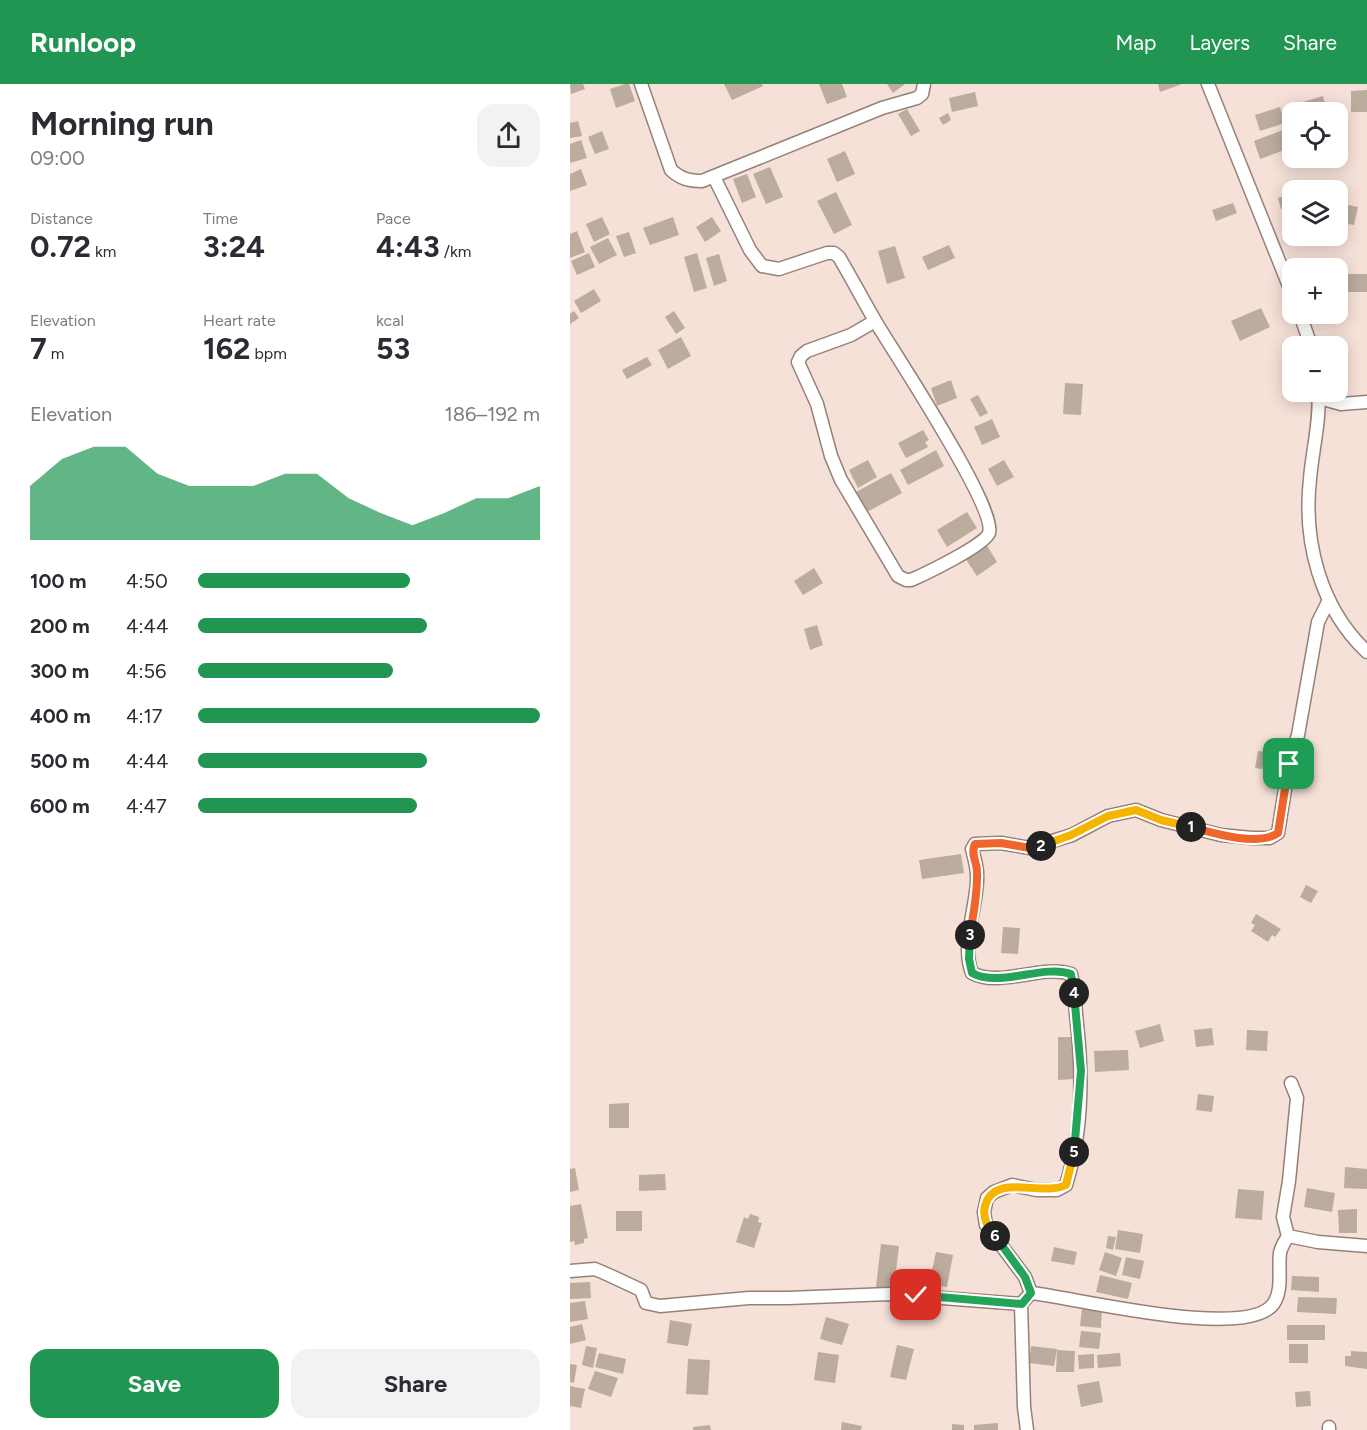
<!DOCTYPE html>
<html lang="en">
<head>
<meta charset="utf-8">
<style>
  :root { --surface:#fff; --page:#f2f2f3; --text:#2b2b33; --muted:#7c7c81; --accent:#209652 }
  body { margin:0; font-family:Figtree,sans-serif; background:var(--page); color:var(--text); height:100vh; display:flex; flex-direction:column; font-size:22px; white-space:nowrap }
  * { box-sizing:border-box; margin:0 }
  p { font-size:20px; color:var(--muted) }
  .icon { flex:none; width:33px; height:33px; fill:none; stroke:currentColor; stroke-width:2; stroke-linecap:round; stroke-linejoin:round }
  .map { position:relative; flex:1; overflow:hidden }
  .drawer { display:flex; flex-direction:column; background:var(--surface); width:570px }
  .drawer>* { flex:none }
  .fabs { position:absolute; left:712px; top:18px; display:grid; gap:12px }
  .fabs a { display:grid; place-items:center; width:66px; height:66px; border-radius:12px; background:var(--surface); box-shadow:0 3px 15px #0003; font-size:30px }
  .pin { position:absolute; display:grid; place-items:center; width:51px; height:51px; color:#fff; margin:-26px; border-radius:12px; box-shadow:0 3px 9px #0006 }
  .km { position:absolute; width:30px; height:30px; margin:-15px; border-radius:50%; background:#222; color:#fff; font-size:16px; line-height:30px; text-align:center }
  .round { display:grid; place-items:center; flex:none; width:63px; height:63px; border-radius:18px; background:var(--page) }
  .summary { display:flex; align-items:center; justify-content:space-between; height:102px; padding:0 30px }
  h1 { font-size:33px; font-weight:700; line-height:45px }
  .figures { display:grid; grid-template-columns:repeat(3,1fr); gap:9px; height:102px; padding:6px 30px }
  .figures div { display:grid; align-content:center }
  .figures b { font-size:30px; font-weight:700 }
  .figures small { font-size:16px; font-weight:400 }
  .figures p { font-size:16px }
  .chart { height:168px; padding:12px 30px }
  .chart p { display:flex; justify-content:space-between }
  .chart svg { width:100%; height:108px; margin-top:6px; fill:var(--accent); opacity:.7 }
  .primary-button { display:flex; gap:12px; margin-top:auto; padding:12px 30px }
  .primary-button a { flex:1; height:69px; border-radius:18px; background:var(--accent); color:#fff; font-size:24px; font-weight:700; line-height:69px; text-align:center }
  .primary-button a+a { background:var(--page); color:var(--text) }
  ul { padding:0 30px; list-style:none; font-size:20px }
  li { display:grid; grid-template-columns:96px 72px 1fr; align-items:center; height:45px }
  li i { height:15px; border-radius:8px; background:var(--accent) }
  header { display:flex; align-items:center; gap:36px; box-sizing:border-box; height:84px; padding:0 30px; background:var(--accent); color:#fff }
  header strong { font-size:28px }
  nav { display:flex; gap:33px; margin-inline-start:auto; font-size:21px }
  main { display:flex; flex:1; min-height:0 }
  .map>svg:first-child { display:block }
</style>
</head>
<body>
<header>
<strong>Runloop</strong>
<nav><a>Map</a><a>Layers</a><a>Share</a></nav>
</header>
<main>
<section class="drawer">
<div class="summary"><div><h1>Morning run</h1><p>09:00</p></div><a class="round"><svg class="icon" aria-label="share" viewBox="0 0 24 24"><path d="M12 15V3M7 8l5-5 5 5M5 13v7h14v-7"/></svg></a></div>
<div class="figures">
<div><p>Distance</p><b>0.72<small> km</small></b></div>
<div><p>Time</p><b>3:24</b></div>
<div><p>Pace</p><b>4:43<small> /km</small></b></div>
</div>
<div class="figures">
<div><p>Elevation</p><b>7<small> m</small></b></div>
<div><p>Heart rate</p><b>162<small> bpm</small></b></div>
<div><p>kcal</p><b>53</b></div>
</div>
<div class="chart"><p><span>Elevation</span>186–192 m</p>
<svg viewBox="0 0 160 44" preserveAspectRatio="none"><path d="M0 44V22L10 11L20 6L30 6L40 17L50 22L60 22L70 22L80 17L90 17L100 27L110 33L120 38L130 33L140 27L150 27L160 22V44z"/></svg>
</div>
<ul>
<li><b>100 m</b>4:50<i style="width:62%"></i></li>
<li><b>200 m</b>4:44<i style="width:67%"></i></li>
<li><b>300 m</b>4:56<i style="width:57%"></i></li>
<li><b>400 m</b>4:17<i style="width:100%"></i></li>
<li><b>500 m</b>4:44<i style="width:67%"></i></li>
<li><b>600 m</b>4:47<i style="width:64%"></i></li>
</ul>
<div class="primary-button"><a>Save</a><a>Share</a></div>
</section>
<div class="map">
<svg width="797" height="1346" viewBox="0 0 797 1346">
  <rect width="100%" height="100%" fill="#f6e1d8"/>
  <!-- building -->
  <g fill="#bbac9e">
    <polygon points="0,0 13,0 15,5 1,10"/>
    <polygon points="55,0 59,0 65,17 46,24 40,5"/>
    <polygon points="154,0 192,0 193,2 162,16"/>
    <polygon points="249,0 272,0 277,13 257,20"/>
    <polygon points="317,0 335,0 323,9"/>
    <polygon points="588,0 612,0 590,8"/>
    <polygon points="797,6 797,28 781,28 781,7"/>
    <polygon points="405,8 408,22 382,28 379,14"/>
    <polygon points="753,12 757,28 732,28 729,19"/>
    <polygon points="710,23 715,39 690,47 685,31"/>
    <polygon points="337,25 350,47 341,52 328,30"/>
    <polygon points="378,29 381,36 373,41 369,34"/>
    <polygon points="8,37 12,52 0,54 0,39"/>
    <polygon points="718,44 723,63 690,75 684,57"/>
    <polygon points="32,47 39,65 25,70 18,53"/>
    <polygon points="11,56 17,74 0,79 0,60"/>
    <polygon points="275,67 285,90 267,98 257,75"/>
    <polygon points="200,83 213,113 196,120 183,90"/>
    <polygon points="11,85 17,101 0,107 0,90"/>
    <polygon points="177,90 186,113 172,119 163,95"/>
    <polygon points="723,106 723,122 711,125 708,114 714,112 713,108"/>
    <polygon points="266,108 282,141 264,150 247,117"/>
    <polygon points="663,119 667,129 646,137 642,126"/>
    <polygon points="768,119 788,123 784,141 768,138"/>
    <polygon points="32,133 40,150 24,158 16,140"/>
    <polygon points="103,133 109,151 80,161 73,144"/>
    <polygon points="142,133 151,147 135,158 126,143"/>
    <polygon points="7,147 15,168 0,174 0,150"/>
    <polygon points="59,148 66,169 54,173 46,152"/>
    <polygon points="38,154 47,171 29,180 20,163"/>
    <polygon points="379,161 385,174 358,186 352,173"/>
    <polygon points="325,162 335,194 317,200 308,167"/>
    <polygon points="19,169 25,183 7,191 1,177"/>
    <polygon points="127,169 137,204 124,208 114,173"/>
    <polygon points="149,170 157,197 144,202 136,174"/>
    <rect x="768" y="190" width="29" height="18"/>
    <polygon points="24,205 31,217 11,229 4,217"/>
    <polygon points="691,224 700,243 670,257 661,237"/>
    <polygon points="4,227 9,234 0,240 0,230"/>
    <polygon points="104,227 115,244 106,250 95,233"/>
    <polygon points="111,253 121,272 98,285 88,266"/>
    <polygon points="77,273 82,281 57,295 52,286"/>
    <polygon points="381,296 387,314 367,322 361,304"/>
    <polygon points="495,299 513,300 511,331 493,330"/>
    <polygon points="408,311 418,329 410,333 400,315"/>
    <polygon points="422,335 430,353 412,361 404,343"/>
    <polygon points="353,346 359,356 355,358 358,363 336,374 328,359"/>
    <polygon points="366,366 374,382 338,401 330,386"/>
    <polygon points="298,376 307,393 288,404 279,386"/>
    <polygon points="434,376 444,393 427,402 418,385"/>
    <polygon points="321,389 332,409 297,428 286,408"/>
    <polygon points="397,428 407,444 377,463 367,446"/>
    <polygon points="416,460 427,478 407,492 395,474"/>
    <polygon points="244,484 253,499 233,511 224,497"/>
    <polygon points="247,541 253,561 240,566 234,545"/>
    <polygon points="688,667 696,668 692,685 685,684"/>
    <polygon points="391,770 394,789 352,795 349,776"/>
    <polygon points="736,801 748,807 741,819 730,813"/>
    <polygon points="686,830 711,845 705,853 702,851 698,858 681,847 685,841 681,839"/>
    <polygon points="433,843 450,844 448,870 431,869"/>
    <polygon points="590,940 594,957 570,964 565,947"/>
    <polygon points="642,944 644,961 626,963 624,946"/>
    <polygon points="677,946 698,947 697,967 676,966"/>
    <polygon points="488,953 504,953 504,995 488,996"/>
    <polygon points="558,966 559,986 525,988 524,967"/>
    <polygon points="628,1010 644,1012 642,1028 626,1026"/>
    <polygon points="59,1019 59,1044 39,1044 39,1020"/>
    <polygon points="775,1083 797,1085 797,1105 774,1104"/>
    <polygon points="5,1084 9,1106 0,1108 0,1085"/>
    <polygon points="95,1090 96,1106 69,1107 69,1091"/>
    <polygon points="737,1104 765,1109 762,1128 734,1123"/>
    <polygon points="668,1105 694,1107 692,1136 665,1134"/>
    <polygon points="11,1120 18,1154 14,1155 14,1159 5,1161 4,1157 0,1158 0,1122"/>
    <polygon points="787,1125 787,1149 769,1149 768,1126"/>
    <rect x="46" y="1127" width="26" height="20"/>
    <polygon points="180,1130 189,1133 188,1138 192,1139 184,1164 166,1158 174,1133 178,1135"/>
    <polygon points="548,1146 573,1150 570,1169 545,1165"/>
    <polygon points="538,1152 546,1153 543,1166 536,1164"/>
    <polygon points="311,1160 329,1162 324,1205 306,1203"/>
    <polygon points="484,1163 507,1168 504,1181 481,1177"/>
    <polygon points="366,1168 383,1171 377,1203 359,1200"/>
    <polygon points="535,1168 552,1174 546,1192 529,1186"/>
    <polygon points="556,1173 574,1177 570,1195 552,1191"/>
    <polygon points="530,1191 562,1199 558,1215 526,1208"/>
    <polygon points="722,1192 749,1193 749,1208 721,1206"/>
    <polygon points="20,1198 21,1214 0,1215 0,1199"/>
    <polygon points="728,1213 767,1214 766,1230 727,1228"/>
    <polygon points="15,1217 18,1235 0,1238 0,1219"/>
    <polygon points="512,1225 532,1226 531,1244 510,1242"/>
    <polygon points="256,1233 279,1240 272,1261 250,1255"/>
    <polygon points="100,1236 122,1240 118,1262 97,1259"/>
    <polygon points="12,1240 16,1256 0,1260 0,1243"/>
    <rect x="717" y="1241" width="38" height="15"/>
    <polygon points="511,1247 531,1249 529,1265 509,1263"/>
    <rect x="719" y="1260" width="19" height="19"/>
    <polygon points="327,1261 344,1265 336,1296 320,1293"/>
    <polygon points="16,1262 27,1264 23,1284 12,1281"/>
    <polygon points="461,1262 487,1265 484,1282 459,1279"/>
    <polygon points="487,1266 505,1267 504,1288 486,1288"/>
    <polygon points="781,1267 797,1268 797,1285 775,1282 775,1272 781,1272"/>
    <polygon points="248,1268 269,1271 265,1299 244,1296"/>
    <polygon points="29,1269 56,1275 53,1290 25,1283"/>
    <polygon points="550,1269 551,1282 528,1284 527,1271"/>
    <polygon points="524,1270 524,1284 509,1285 508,1271"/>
    <polygon points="118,1275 140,1276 138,1311 116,1310"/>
    <polygon points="0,1280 7,1281 4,1299 0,1298"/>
    <polygon points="25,1287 48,1294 41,1313 18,1305"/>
    <polygon points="529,1297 533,1318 511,1323 507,1301"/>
    <polygon points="0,1302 15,1305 11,1324 0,1322"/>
    <polygon points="740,1307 741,1322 726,1323 725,1308"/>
    <polygon points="272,1338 292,1342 291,1346 271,1346"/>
    <polygon points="428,1339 428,1346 404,1346 404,1341"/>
    <polygon points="382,1340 394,1341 394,1346 382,1346"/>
    <polygon points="140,1341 141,1346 123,1346 123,1343"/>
  </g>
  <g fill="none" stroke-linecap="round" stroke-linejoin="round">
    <defs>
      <g id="street">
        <path d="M71 0 101 86C111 95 119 97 132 97L312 24 347 14 352 10 354 0"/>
        <polyline points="638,0 723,212"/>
        <path d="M144 93 180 166 192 182 209 185 257 169H264L269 173C282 195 294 218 307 240 325 270 427 424 419 449 415 461 355 490 341 496H336L328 492 271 396 261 372 247 320 228 278 231 272 237 267 281 251 305 237"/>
        <polyline points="730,230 741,262"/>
        <path d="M748 308C751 333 742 369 740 395 733 457 750 524 797 568"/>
        <polyline points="749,314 771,320 797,318"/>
        <polyline points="721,999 727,1014 719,1097 713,1133 718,1152 748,1158 797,1162"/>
        <polyline points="0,1187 25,1185 41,1192 71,1206 76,1219 90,1222 179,1214 218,1214 319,1210 451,1220"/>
        <path d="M461 1209C503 1213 679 1258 704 1219 713 1205 708 1184 710 1169 711 1163 715 1157 718 1152"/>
        <path d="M457 1346 454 1323 451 1220 461 1209 455 1193 416 1141 414 1128 417 1114 424 1108 442 1101 467 1106H487L496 1101C512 1050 513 993 507 940 505 923 505 906 501 890 472 880 429 904 402 889 391 861 406 826 407 797 408 786 405 776 402 765L405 760 431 759 460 764 502 751 538 732 566 726 591 736 651 751 682 754H700L708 749 719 680 728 651 748 538 759 516"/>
        <polyline points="759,1346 759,1343"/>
      </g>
    </defs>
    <!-- street casing -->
    <use href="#street" stroke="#958179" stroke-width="15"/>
    <!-- street -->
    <use href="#street" stroke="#fff" stroke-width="12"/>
  </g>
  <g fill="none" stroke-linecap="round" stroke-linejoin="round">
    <defs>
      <path id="split-1" d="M621 743C643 749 688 763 708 749L719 680"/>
      <polyline id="split-2" points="471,762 501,751 538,732 566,726 591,736 621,743"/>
      <path id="split-3" d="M400 851C403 831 408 809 407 788 407 778 400 769 405 760L431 759 460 764 471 762"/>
      <path id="split-4" d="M400 851 399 875 402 889C430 904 472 880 501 890L504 909"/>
      <polyline id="split-5" points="504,1068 511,987 504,909"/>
      <path id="split-6" d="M425 1152C418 1143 412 1134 415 1122 424 1088 471 1113 496 1101L504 1068"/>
      <polyline id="split-7" points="346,1211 452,1220 461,1209 455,1193 425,1152"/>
    </defs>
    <!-- split-1 casing -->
    <use href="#split-1" stroke="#fff" stroke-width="12"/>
    <!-- split-2 casing -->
    <use href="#split-2" stroke="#fff" stroke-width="12"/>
    <!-- split-3 casing -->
    <use href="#split-3" stroke="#fff" stroke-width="12"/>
    <!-- split-4 casing -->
    <use href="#split-4" stroke="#fff" stroke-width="12"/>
    <!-- split-5 casing -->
    <use href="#split-5" stroke="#fff" stroke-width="12"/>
    <!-- split-6 casing -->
    <use href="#split-6" stroke="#fff" stroke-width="12"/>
    <!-- split-7 casing -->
    <use href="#split-7" stroke="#fff" stroke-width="12"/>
    <!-- split-1 -->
    <use href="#split-1" stroke="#f0652b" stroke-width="8"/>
    <!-- split-2 -->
    <use href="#split-2" stroke="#f5b400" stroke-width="8"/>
    <!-- split-3 -->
    <use href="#split-3" stroke="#f0652b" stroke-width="8"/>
    <!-- split-4 -->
    <use href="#split-4" stroke="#22a559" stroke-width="8"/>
    <!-- split-5 -->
    <use href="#split-5" stroke="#22a559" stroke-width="8"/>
    <!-- split-6 -->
    <use href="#split-6" stroke="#f5b400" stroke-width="8"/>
    <!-- split-7 -->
    <use href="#split-7" stroke="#22a559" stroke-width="8"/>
  </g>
</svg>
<div class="fabs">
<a><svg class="icon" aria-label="locate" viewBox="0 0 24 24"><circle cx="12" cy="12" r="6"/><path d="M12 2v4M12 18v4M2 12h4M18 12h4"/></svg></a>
<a><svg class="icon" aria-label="layers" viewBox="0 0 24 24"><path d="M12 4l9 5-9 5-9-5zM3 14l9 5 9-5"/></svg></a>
<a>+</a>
<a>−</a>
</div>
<div class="pin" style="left:719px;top:680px;background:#1e9e55"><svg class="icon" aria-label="arrive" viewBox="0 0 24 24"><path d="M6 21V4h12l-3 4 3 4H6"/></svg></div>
<div class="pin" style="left:346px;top:1211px;background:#d93025"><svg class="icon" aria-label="check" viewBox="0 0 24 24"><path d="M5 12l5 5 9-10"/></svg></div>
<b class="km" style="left:621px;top:743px">1</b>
<b class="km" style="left:471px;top:762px">2</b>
<b class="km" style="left:400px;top:851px">3</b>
<b class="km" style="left:504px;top:909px">4</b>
<b class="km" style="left:504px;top:1068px">5</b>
<b class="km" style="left:425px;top:1152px">6</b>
</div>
</main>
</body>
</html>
